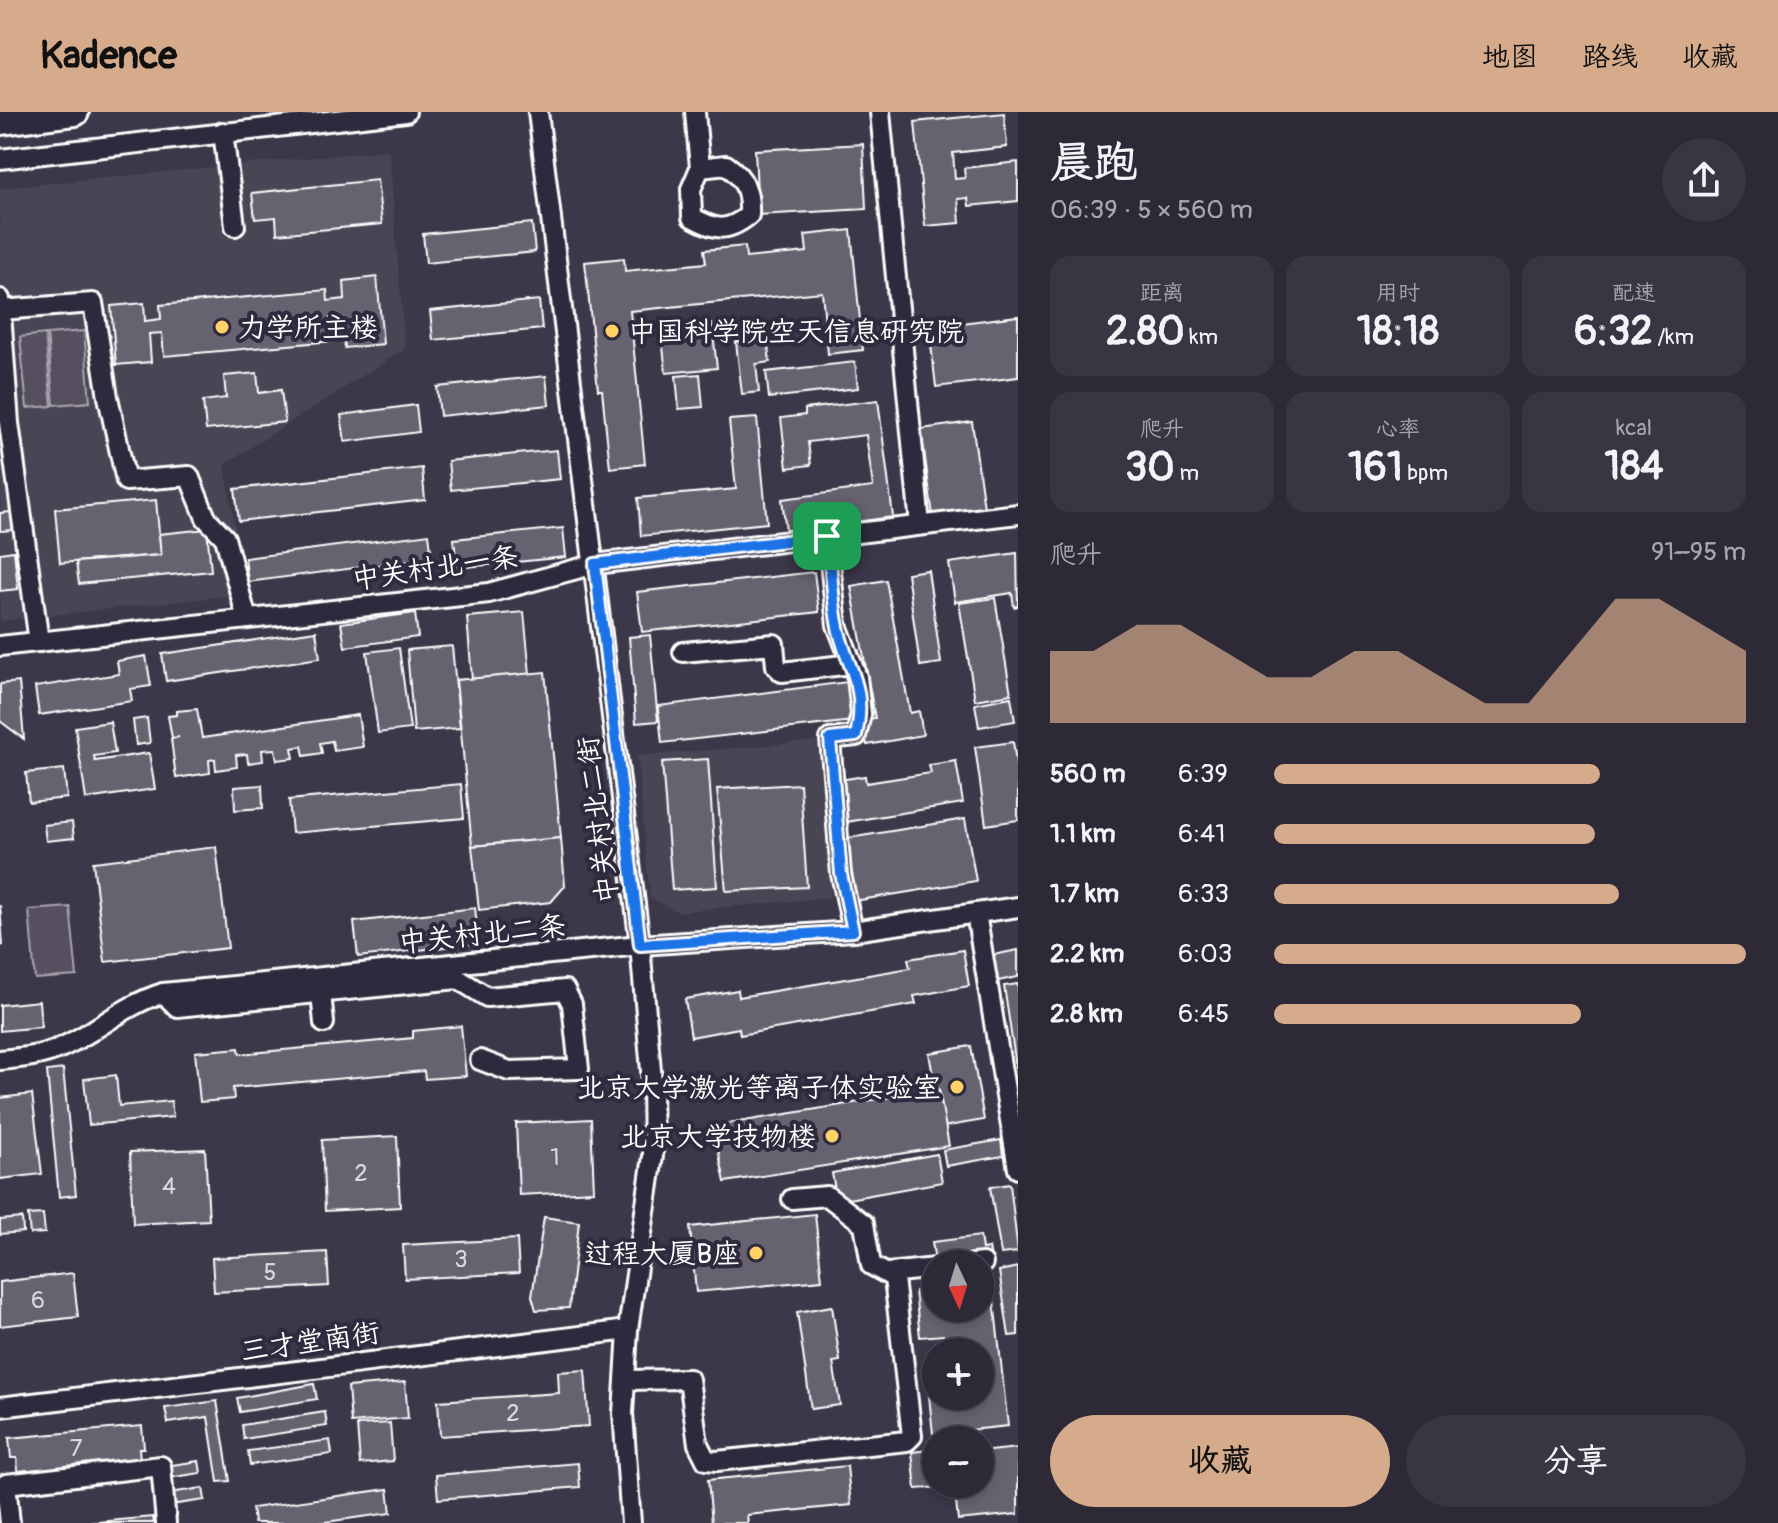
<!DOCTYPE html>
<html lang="zh">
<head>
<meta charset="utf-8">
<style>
  :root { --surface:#2d2937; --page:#393542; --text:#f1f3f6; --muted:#a7a6ad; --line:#484552; --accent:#d6ab8b }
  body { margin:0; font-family:Pangolin,"LXGW WenKai TC",sans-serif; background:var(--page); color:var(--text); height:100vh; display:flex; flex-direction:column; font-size:30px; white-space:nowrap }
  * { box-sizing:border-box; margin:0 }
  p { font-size:26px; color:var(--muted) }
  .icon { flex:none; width:44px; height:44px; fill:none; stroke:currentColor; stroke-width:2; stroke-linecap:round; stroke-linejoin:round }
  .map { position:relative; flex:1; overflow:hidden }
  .side { display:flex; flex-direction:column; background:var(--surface); width:760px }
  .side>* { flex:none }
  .needle { width:52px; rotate:176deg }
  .tools { position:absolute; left:922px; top:1138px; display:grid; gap:16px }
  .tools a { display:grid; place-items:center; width:72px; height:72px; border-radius:50%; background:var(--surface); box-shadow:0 4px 12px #0003,0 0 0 2px var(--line); font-size:40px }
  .pin { position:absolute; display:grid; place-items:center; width:68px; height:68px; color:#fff; margin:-34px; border-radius:16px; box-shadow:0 4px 12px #0006 }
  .round { display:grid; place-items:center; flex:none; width:84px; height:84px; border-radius:42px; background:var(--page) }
  .summary { display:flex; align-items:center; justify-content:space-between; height:136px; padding:0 32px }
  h1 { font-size:44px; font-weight:700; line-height:60px }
  .metrics { display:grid; grid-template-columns:repeat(3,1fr); gap:12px; height:136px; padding:8px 32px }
  .metrics div { display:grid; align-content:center; border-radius:20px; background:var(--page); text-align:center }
  .metrics b { font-size:40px; font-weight:700 }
  .metrics small { font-size:22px; font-weight:400 }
  .metrics p { font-size:22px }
  .chart { height:224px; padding:16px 32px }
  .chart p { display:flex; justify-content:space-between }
  .chart svg { width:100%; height:144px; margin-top:8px; fill:var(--accent); opacity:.7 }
  .primary-button { display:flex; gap:16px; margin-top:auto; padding:16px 32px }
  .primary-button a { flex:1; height:92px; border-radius:48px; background:var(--accent); color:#111; font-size:32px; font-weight:700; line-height:92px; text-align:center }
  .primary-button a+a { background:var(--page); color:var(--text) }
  ul { padding:0 32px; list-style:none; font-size:26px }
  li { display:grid; grid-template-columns:128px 96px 1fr; align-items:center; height:60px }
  li i { height:20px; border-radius:10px; background:var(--accent) }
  header { display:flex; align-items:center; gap:48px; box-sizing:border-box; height:112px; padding:0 40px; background:var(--accent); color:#111 }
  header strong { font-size:38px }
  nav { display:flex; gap:44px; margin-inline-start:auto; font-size:28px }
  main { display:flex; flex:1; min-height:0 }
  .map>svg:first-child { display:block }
</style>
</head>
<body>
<header>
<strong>Kadence</strong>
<nav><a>地图</a><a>路线</a><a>收藏</a></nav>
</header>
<main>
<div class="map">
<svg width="1018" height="1411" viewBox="0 0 1018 1411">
  <rect width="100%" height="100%" fill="#3c3749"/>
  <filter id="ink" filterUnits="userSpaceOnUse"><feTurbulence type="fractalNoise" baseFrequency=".0125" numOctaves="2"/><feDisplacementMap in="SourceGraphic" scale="16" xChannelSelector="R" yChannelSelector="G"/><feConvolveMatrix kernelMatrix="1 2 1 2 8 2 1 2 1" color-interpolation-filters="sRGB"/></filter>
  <g filter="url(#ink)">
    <!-- built -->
    <g fill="#494455">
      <polygon points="389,38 405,237 225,352 246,482 0,509 0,76"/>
      <polygon points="817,629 831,785 678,800 650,786 637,644"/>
    </g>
    <!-- green -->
    <g fill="#555060" stroke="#aaa8b0" stroke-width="2">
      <polygon points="84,219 90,290 54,293 47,222"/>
      <polygon points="45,222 52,294 27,296 20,225"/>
      <polygon points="70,795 77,864 35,867 29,798"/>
    </g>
    <!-- building -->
    <g fill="#666270" stroke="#fff" stroke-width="2">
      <polygon points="1004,1 1007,35 953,41 955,67 965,66 964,56 1018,50 1018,89 969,94 968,86 958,87 960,111 925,114 915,10"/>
      <polygon points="863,32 866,97 758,103 755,38"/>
      <polygon points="377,68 382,112 277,122 276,105 255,107 252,81"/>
      <polygon points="532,111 535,140 426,151 423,122"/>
      <polygon points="851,118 863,238 828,242 822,180 630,199 645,352 610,356 602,278 598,278 585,150 624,146 625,159 706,151 704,138 745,134 746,146 807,140 805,123"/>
      <polygon points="377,165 383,232 345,236 342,206 330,206 333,229 164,244 162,221 149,222 151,250 116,253 111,194 144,191 145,209 161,207 160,193 327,178 328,189 345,187 344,169"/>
      <polygon points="539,188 542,217 433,228 430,199"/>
      <polygon points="1018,204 1018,265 936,275 929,215"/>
      <polygon points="712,212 717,256 666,261 661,218"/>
      <polygon points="767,226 770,250 756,252 759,280 742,282 736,230"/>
      <polygon points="855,250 858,276 769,286 766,260"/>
      <polygon points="257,261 259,281 281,278 285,310 206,318 203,289 226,286 224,264"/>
      <polygon points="700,262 703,295 679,297 676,264"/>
      <polygon points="546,264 549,293 440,304 437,275"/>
      <polygon points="878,288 893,405 786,419 782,387 873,375 866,323 808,330 811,353 787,356 781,306 805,303 805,297"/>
      <polygon points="416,293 419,320 345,330 341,303"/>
      <polygon points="757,306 767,411 641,424 638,386 736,377 729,308"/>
      <polygon points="972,310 984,396 933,404 921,317"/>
      <polygon points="557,338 560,367 451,378 448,349"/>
      <polygon points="422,356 425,388 239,409 235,377"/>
      <polygon points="156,388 161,443 60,451 55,397"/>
      <polygon points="11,400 13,418 0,419 0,401"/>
      <polygon points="563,416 566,445 457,456 454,427"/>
      <polygon points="207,417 211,459 79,472 76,450 161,443 159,422"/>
      <polygon points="429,422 432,446 248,470 245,446"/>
      <polygon points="14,439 18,477 0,479 0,441"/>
      <polygon points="1017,441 1018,494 1014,495 1012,481 955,490 949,451"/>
      <polygon points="928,458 941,551 920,554 907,461"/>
      <polygon points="814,460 819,500 642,520 637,480"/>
      <polygon points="886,468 910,601 919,599 923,623 867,633 862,608 875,606 851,474"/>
      <polygon points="995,486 1011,582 975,588 959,491"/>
      <polygon points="524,500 530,562 472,567 467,505"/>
      <polygon points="415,501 418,525 345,535 341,511"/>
      <polygon points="316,519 320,546 166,569 162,542"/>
      <polygon points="650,523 658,609 636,611 629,525"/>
      <polygon points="452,534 460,616 414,620 407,538"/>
      <polygon points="399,536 410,617 378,621 367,540"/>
      <polygon points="146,544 151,574 130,577 132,589 39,603 35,575 119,562 117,549"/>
      <polygon points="545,560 561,726 472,734 456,568"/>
      <polygon points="855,569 857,586 850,587 853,609 662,631 658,594"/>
      <polygon points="19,570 24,627 0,609 0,572"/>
      <polygon points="1011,585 1015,609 979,615 975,592"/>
      <polygon points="197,597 202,626 358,603 363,635 334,639 332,629 320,631 322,641 304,644 302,634 292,636 294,646 277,648 275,637 262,638 263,649 248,651 247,642 236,643 237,655 216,658 215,647 209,648 210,661 176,666 171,627 179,625 172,626 168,604 177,603 177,599"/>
      <polygon points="147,606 150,631 136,633 133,608"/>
      <polygon points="110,610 115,641 94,644 95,649 149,641 155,677 86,687 75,615"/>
      <polygon points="1013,630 1018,663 1018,708 986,713 975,635"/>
      <polygon points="708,647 717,775 672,778 662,650"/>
      <polygon points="956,649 963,691 846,710 839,668 865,664 866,671 931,661 929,653"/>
      <polygon points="64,657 67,686 29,690 26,661"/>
      <polygon points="461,672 464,706 292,721 289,688"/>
      <polygon points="800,672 807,775 726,779 717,677"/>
      <polygon points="262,673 263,696 235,698 234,675"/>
      <polygon points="965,707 976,769 854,789 843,727"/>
      <polygon points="72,710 74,726 46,729 44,713"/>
      <polygon points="561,726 565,774 551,790 479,798 472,734"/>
      <polygon points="216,735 228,836 105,850 93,750"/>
      <polygon points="0,793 3,833 0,834"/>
      <polygon points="475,796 479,831 358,845 354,810"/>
      <polygon points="963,838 969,874 914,884 916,892 740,923 739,916 691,925 685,887 738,878 739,885 910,856 908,847"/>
      <polygon points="1018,838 1018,865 993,870 988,844"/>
      <polygon points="1018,872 1018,968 1004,874"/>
      <polygon points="39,889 41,915 0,919 0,893"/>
      <polygon points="461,914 466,964 425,967 424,959 233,976 234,987 200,990 195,940 239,936 240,942 413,926 413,919"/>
      <polygon points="971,934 984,1008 942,1015 929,941"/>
      <polygon points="63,957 76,1083 59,1085 47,959"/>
      <polygon points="116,963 119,994 171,989 173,1005 89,1013 84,967"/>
      <polygon points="939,977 949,1034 725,1070 713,1014"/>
      <polygon points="32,982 42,1062 0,1067 0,986"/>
      <polygon points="591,1007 594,1079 519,1083 516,1011"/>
      <polygon points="397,1024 400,1095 325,1099 322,1028"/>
      <polygon points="1001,1028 1003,1044 946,1054 943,1038"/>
      <polygon points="205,1037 209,1108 133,1112 130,1040"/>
      <polygon points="937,1042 942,1070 837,1089 832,1061"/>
      <polygon points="1010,1072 1018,1140 1001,1142 990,1075"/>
      <polygon points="43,1102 45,1121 30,1122 28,1103"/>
      <polygon points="815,1102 822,1168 696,1180 690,1115"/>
      <polygon points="544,1105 579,1110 569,1196 536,1198 532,1184"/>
      <polygon points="22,1106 23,1120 0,1122 0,1108"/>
      <polygon points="980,1124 982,1137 989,1136 991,1146 972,1149 969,1145 935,1150 932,1130"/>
      <polygon points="517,1127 519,1161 405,1167 403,1133"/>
      <polygon points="327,1140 329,1174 214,1180 212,1146"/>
      <polygon points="1018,1155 1018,1223 1009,1224 999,1159"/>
      <polygon points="73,1161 78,1205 0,1214 0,1170"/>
      <polygon points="992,1170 1008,1314 933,1322 929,1284 980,1284 980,1240 945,1240 943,1223 920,1225 915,1179 936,1176 936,1196 980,1196 980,1171"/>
      <polygon points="832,1194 840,1249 833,1250 840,1293 811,1297 797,1200"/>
      <polygon points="585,1258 589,1314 440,1324 438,1289 559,1281 558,1260"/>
      <polygon points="405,1270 408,1306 351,1311 348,1275"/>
      <polygon points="314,1272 317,1287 240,1300 237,1286"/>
      <polygon points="217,1289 230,1369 218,1370 208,1305 168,1311 165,1296"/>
      <polygon points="325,1300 327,1314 244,1327 242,1313"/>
      <polygon points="390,1311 393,1349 360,1352 357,1313"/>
      <polygon points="142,1314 144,1336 139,1336 140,1348 18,1359 17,1346 11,1346 9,1326"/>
      <polygon points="330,1328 332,1342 250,1353 248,1339"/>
      <polygon points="1018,1336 1018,1402 958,1408 954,1372 980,1372 980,1340"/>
      <polygon points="936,1337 936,1372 953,1374 916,1377 912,1340"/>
      <polygon points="199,1349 201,1361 167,1366 165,1354"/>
      <polygon points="578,1351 580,1375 438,1387 436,1363"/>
      <polygon points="847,1354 851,1393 747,1403 748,1411 712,1411 708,1368"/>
      <polygon points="203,1376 205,1388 170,1393 169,1381"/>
      <polygon points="388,1377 391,1401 318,1411 254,1411 252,1396"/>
      <polygon points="153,1405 154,1411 86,1411"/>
    </g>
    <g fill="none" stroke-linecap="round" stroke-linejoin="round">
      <defs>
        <g id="minor">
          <polyline points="538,0 640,833 652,970 653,1044 628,1218 623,1301 631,1411"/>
          <path d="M695 0 700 56 691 77 692 105C715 118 727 121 749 103 750 80 745 66 726 53L700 56"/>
          <polyline points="880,0 920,413"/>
          <polyline points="223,20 235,114"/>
          <polyline points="0,47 406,0"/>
          <polyline points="0,187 9,311 39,530"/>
          <polyline points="1,198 93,191 108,285 126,369 189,364 206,406 225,426 247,507"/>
          <polyline points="827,424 837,513 857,565 861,602 856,624 830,627 841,762 853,819"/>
          <polyline points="0,534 489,481 595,452 1018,402"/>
          <polyline points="683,540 774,532 776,554 782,560 852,552"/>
          <polyline points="976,801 1018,1057"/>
          <polyline points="163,881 177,895 458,867 487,885 565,878 572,892 579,957 509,959 480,948"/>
          <polyline points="321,881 324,911"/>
          <path d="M0 948C22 946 42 944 62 935 98 919 124 893 163 881L640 833 853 819 1018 795"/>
          <polyline points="973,1152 983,1151"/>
          <polyline points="888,1161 936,1156"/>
          <polyline points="626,1268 689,1267 698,1332 706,1348 717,1349 907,1329 912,1324 894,1166 871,1153 864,1112 827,1084 792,1087"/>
          <path d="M0 1295C210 1271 418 1243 628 1218"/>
          <polyline points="10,1411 6,1372 161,1354 166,1411"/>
        </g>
        <polyline id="highway" points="0,9 75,0"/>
      </defs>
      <!-- minor casing -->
      <use href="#minor" stroke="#fff" stroke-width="24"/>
      <!-- highway casing -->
      <use href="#highway" stroke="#fff" stroke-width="32"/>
      <!-- minor -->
      <use href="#minor" stroke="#2f2a3d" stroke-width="18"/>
      <!-- highway -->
      <use href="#highway" stroke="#2f2a3d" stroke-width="26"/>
    </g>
  </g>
  <g fill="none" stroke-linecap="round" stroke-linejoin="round" filter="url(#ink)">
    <defs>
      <path id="route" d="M827 424C831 452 832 482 837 510 845 556 868 570 856 624L830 627 841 762 853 819 640 833 595 452Z"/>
    </defs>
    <!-- route casing -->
    <use href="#route" stroke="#fff" stroke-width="16"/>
    <!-- route -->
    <use href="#route" stroke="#1a73e8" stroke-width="10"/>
  </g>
  <!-- markers -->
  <g fill="#ffd166" stroke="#2f2a3d" stroke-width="3">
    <circle cx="222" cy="215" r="8"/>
    <circle cx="612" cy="219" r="8"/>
    <circle cx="957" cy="975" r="8"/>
    <circle cx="832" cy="1024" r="8"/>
    <circle cx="756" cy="1141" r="8"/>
  </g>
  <g text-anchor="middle" stroke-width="8" stroke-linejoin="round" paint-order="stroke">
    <!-- number labels -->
    <g font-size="24" fill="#d9d8db">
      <text x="555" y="1053">1</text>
      <text x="361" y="1069">2</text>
      <text x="169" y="1082">4</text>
      <text x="461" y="1155">3</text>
      <text x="270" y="1168">5</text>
      <text x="38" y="1196">6</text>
      <text x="513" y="1309">2</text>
      <text x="76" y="1344">7</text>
    </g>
    <!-- poi labels -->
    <g font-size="28" fill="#fff" stroke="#2f2a3d" text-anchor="end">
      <text x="238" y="225" text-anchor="start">力学所主楼</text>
      <text x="628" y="229" text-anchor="start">中国科学院空天信息研究院</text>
      <text x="941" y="985">北京大学激光等离子体实验室</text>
      <text x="816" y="1034">北京大学技物楼</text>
      <text x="740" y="1151">过程大厦B座</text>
    </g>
    <!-- street labels -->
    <g font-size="28" fill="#fff" stroke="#2f2a3d">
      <text transform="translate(435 455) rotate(-8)" y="10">中关村北一条</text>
      <text transform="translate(597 708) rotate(-97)" y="10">中关村北二街</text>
      <text transform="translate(482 821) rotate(-6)" y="10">中关村北二条</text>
      <text transform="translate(310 1229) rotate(-8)" y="10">三才堂南街</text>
    </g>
  </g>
</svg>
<div class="tools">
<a><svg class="needle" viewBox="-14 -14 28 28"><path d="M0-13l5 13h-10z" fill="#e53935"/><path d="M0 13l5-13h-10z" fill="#a7a6ad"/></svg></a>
<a>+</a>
<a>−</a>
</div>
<div class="pin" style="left:827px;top:424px;background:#1e9e55"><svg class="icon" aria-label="arrive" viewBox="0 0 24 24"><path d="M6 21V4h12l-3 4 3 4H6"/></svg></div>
</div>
<section class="side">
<div class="summary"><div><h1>晨跑</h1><p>06:39 · 5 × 560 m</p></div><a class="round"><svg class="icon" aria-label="share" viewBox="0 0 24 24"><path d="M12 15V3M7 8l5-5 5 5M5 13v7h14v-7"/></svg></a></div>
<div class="metrics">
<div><p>距离</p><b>2.80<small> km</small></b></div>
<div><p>用时</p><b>18:18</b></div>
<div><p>配速</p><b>6:32<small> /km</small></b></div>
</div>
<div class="metrics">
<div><p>爬升</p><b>30<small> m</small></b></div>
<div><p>心率</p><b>161<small> bpm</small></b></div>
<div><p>kcal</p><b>184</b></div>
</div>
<div class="chart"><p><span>爬升</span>91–95 m</p>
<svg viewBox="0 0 160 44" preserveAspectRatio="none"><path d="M0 44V22L10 22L20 14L30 14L40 22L50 30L60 30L70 22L80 22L90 30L100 38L110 38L120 22L130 6L140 6L150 14L160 22V44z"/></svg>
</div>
<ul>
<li><b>560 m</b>6:39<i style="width:69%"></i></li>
<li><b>1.1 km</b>6:41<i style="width:68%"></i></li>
<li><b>1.7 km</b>6:33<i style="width:73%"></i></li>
<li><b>2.2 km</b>6:03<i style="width:100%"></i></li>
<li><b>2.8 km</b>6:45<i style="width:65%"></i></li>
</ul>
<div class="primary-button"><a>收藏</a><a>分享</a></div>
</section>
</main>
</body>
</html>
